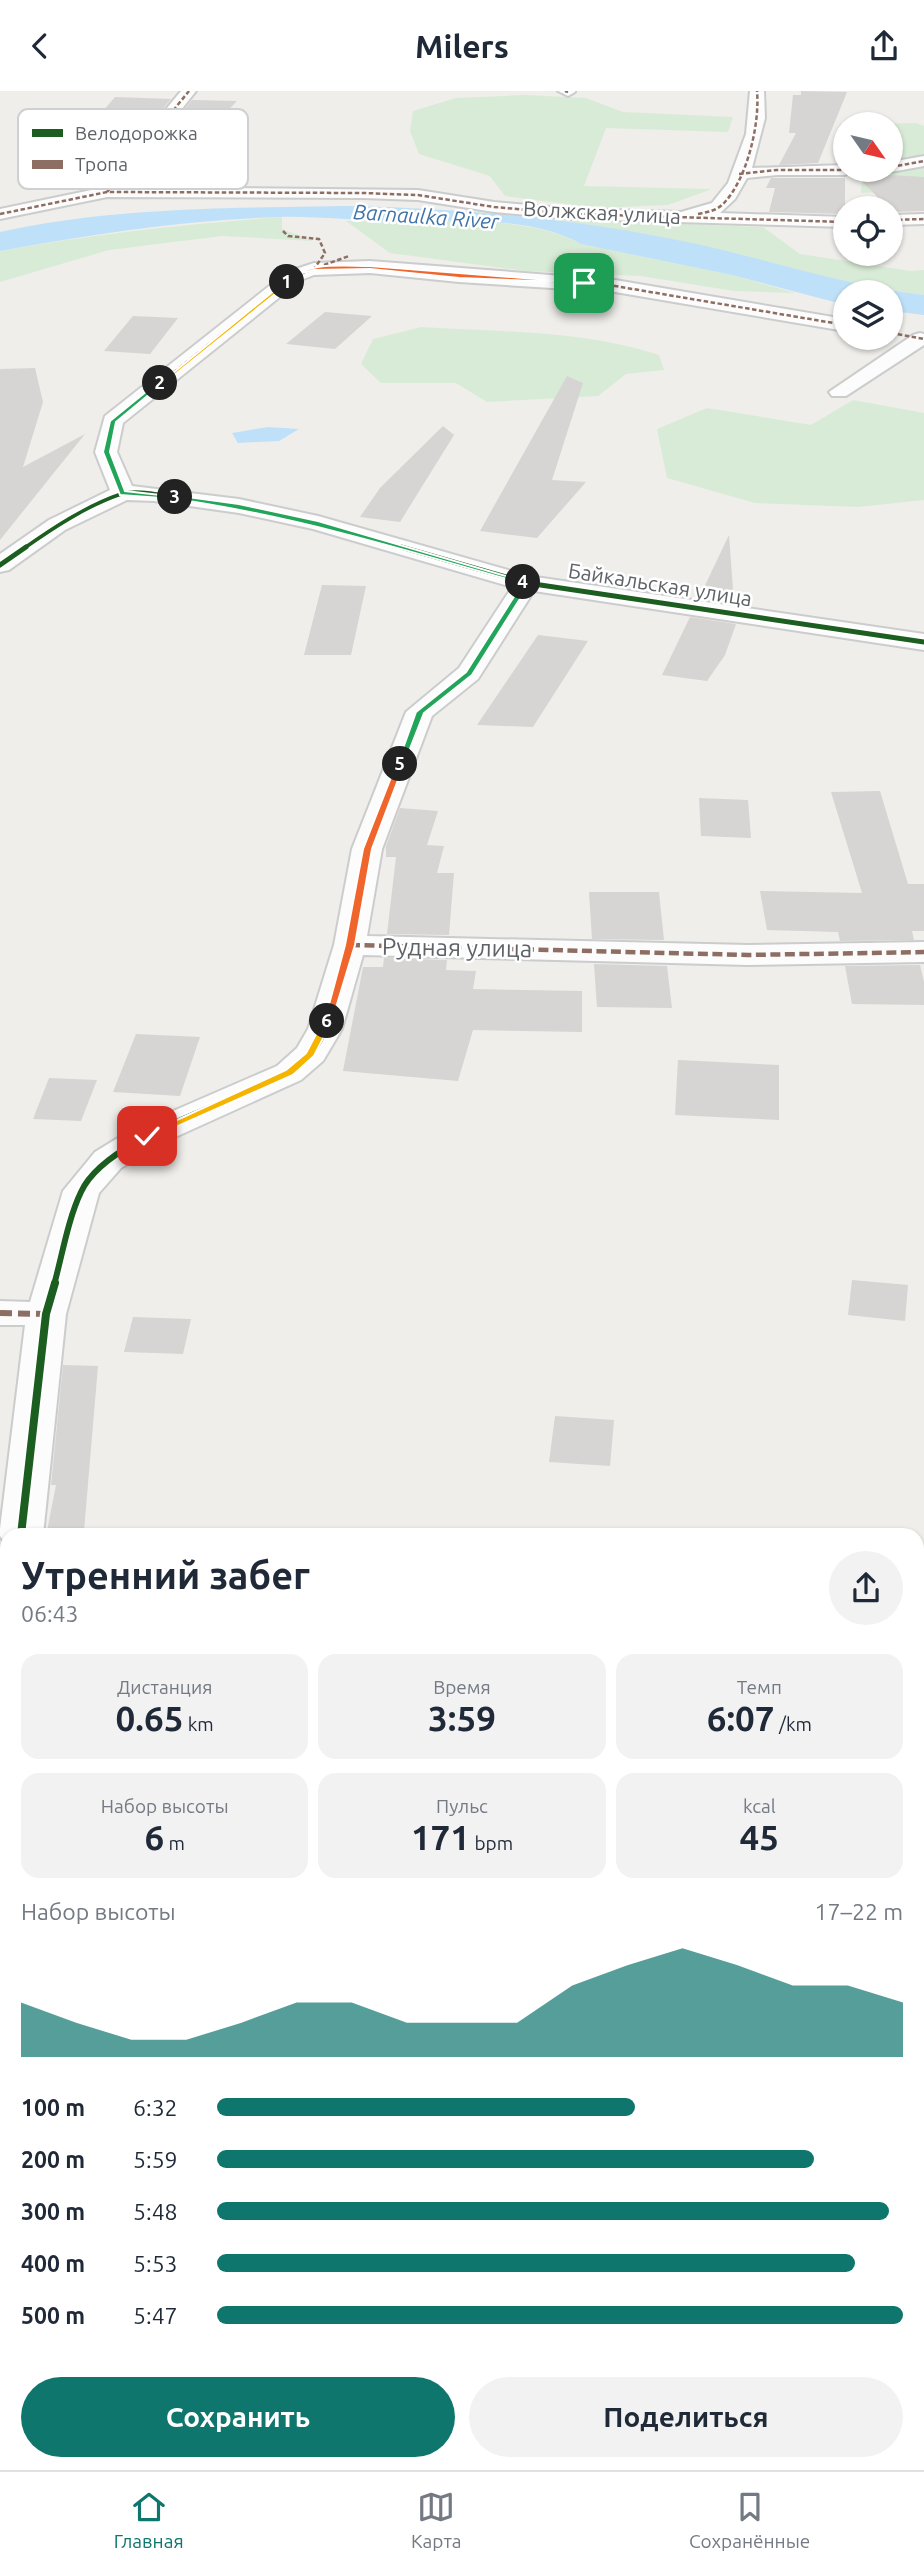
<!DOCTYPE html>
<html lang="ru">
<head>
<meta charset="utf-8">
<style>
  :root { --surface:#fff; --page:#f2f2f3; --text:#1f2937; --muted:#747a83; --line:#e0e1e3; --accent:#0f766e }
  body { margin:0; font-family:Ubuntu,sans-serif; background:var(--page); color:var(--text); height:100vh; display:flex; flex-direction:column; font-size:26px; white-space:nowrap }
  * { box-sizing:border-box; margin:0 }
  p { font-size:23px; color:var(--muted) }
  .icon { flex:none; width:38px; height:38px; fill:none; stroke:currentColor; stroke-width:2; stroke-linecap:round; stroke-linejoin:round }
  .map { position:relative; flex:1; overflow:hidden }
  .details { position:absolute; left:0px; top:1437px; width:924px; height:943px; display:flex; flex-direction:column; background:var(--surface); border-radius:21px 21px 0 0; box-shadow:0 2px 5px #0004 }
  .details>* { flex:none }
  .needle { width:46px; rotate:124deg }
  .fabs { position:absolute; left:833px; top:21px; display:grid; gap:14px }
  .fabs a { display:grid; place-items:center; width:70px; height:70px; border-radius:50%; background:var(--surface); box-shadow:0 2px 5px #0004; font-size:35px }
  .pin { position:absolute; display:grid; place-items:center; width:60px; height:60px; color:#fff; margin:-30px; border-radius:14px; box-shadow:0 4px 10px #0006 }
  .km { position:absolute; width:35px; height:35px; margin:-18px; border-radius:50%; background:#222; color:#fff; font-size:19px; line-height:35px; text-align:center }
  .round { display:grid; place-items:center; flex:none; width:74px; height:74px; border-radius:37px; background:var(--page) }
  .headline { display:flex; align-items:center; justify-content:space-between; height:119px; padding:0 21px }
  h1 { font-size:38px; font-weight:700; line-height:52px }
  .figures { display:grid; grid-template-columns:repeat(3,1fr); gap:10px; height:119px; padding:7px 21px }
  .figures div { display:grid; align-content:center; border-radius:18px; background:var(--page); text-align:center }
  .figures b { font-size:35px; font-weight:700 }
  .figures small { font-size:19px; font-weight:400 }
  .figures p { font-size:19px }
  .chart { height:196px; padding:14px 21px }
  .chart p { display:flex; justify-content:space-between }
  .chart svg { width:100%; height:126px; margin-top:7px; fill:var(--accent); opacity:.7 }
  .action { display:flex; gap:14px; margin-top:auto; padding:14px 21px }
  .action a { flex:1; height:80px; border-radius:42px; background:var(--accent); color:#fff; font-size:28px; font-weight:700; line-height:80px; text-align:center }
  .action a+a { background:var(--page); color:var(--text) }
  ul { padding:0 21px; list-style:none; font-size:23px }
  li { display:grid; grid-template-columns:112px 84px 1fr; align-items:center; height:52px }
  li i { height:18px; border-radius:9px; background:var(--accent) }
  header { display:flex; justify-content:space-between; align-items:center; height:91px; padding:0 21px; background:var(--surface); font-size:32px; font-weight:700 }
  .menu { display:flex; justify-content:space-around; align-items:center; height:98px; border-top:2px solid var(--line); background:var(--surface); font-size:19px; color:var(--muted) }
  .menu a { display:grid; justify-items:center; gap:4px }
  .menu .current { color:var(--accent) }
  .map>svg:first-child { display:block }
</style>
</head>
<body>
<header><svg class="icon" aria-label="back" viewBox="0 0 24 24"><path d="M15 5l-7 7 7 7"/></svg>Milers<svg class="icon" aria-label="share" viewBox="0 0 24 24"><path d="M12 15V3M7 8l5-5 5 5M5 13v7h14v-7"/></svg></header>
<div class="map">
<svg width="924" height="2379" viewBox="0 0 924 2379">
  <rect width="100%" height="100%" fill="#efeeea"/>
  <!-- green -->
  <g fill="#d8ebd6">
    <polygon points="525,4 586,7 623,21 733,26 728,41 606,37 584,95 712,98 668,114 597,117 505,105 490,85 419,63 410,40 413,20 456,7"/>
    <polygon points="916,32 924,35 924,99 861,102 863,79 891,79 891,33 867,33"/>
    <path d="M282 126V138L313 150 222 145 109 159 0 191V160C94 143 187 133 282 126Z"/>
    <path d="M544 128 763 136 800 163 911 180 924 179V204C847 195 774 171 698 154 647 142 596 135 544 128Z"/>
    <path d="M346 130C412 130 523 121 581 153L732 184 795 202 734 200 641 185 526 180 390 162Z"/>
    <path d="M421 236C500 241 584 239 659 264L664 279 626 283 598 305 487 311 456 292H381L361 273 373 248Z"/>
    <polygon points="853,309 924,322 924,409 858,416 755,412 667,387 657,338 707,317 811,334"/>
  </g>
  <!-- water -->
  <g fill="#bfe0f9">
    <path d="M345 115C463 117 581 128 697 153 773 170 846 195 924 204V224L891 220V201H845V213H842L732 184 581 153C530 124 449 130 392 130 355 130 317 125 280 126 187 129 92 143 0 160V141C112 116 230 117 345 115Z"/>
    <polygon points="268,336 299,338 279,350 238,352 232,342"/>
  </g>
  <!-- building -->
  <g fill="#d6d5d3">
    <polygon points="801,0 847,1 818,72 779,74 796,42 789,42 793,4 801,4"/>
    <polygon points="115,6 171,8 139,47 82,45"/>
    <polygon points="192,9 237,10 199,49 161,48"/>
    <polygon points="854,82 924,86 924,120 892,121"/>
    <polygon points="771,87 845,87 845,123 769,121 775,97 766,97"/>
    <polygon points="325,221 372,225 335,258 286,253"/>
    <polygon points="133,225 178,227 150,263 104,260"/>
    <polygon points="35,277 43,311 23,376 85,343 0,449 0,278"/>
    <polygon points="567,285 583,292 552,389 586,391 537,447 480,440"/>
    <polygon points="443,335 454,344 400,431 360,426 380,397"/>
    <polygon points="729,444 734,512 699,507"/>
    <polygon points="322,494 366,495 351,564 304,564"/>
    <polygon points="690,526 736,533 725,564 707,590 662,584"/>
    <polygon points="538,544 588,550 533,636 477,634"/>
    <polygon points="880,700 908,793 924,793 924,840 912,840 914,849 840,850 838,841 767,839 760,800 862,802 831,701"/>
    <polygon points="699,707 748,709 751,747 701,745"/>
    <polygon points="400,717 438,720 427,754 444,755 437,782 454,782 449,844 387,843 396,766 386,766 386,755"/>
    <polygon points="589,801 659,801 664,849 592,848"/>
    <polygon points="384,867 447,869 446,879 476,880 473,898 582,900 582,941 473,939 458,990 343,980 363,876 383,876"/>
    <polygon points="594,873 667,875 672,917 597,916"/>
    <polygon points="920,874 924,891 924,914 852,913 845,875"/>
    <polygon points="136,943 200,946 180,1005 113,1001"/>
    <polygon points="678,969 779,974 779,1029 675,1024"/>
    <polygon points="49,987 97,989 81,1030 33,1028"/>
    <polygon points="852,1189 908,1194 905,1230 848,1224"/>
    <polygon points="133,1226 191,1228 183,1263 124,1261"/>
    <polygon points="63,1274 98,1275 84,1440 47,1440 56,1394 51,1394"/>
    <polygon points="555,1325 614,1329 610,1375 549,1371"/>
  </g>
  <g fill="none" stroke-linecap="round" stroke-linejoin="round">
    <defs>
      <g id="minor">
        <polygon points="181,0 196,0 120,96 418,99 494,111 573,118 681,121 712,112 728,92 746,43 750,0 764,0 765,27 752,77 845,74 845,79 853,79 845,84 777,84 747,87 735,108 720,122 845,126 845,136 573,128 494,121 418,109 363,107 107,106 0,128 0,118 101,97"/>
        <polygon points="558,0 575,0 575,1 568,5"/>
        <polygon points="924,65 924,75 891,81 885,79 891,79 891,71"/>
        <polygon points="924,123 924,133 891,134 891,124"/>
        <polygon points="370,170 615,189 845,228 845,240 615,201 459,191 370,182 314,184 301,189 123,332 117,361 132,395 239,408 318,425 529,485 924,543 924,559 534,500 478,588 432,625 382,758 367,845 748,854 924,851 924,871 748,874 363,864 342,938 323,970 301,989 160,1053 121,1077 99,1102 66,1223 43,1444 7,1444 6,1454 0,1445 0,1438 25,1234 0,1234 0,1210 30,1211 63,1100 95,1061 134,1037 277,975 297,957 308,938 334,854 352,758 406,621 459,577 512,496 313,438 239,422 154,410 127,409 65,439 9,479 0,481 0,463 49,429 110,399 95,361 105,325 287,181 314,172"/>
        <polygon points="920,242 924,243 924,254 846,305 832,305 829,301 913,244"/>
        <polygon points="7,1739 7,1777 0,1778 0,1740"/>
        <polygon points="129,2373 191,2373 193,2379 131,2379"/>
      </g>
    </defs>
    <!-- minor casing -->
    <use href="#minor" stroke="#cbcccc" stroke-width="4"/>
    <!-- minor -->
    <use href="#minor" fill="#fdfcfc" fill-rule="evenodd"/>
    <!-- quiet-far3 -->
    <g stroke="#8d6e63" stroke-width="2.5" stroke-dasharray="4.5 2.5" stroke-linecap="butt">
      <polyline points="565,0 568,1"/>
      <polyline points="891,76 924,70"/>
      <polyline points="739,83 777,79 845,79"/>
      <polyline points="107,101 189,0"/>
      <polyline points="0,123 107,101 363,102 418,104 494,116 573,123 845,131"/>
      <path d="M698 123C707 121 716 120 723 113 747 89 760 33 757 0"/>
      <polyline points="891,129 924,128"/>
      <polyline points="283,140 288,145 319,148 325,162 314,178"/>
      <polyline points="324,174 349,165"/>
      <polyline points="891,242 924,248"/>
      <polyline points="123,402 106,361 113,330 294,185 314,178 370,176 615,195 845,234"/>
    </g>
    <!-- quiet-far2 -->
    <polyline stroke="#8d6e63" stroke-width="4.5" stroke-dasharray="10 4.5" stroke-linecap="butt" points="350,854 748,864 924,861"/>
    <!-- quiet-far1 -->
    <polyline stroke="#8d6e63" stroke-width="6" stroke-dasharray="12 6" stroke-linecap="butt" points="0,1222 46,1223"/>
    <!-- quiet -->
    <g stroke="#8d6e63" stroke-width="8" stroke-dasharray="15 8" stroke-linecap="butt">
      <polyline points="0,1759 7,1758"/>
      <polyline points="160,2373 162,2379"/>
    </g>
    <defs>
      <path id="cycleway-far3" d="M23 458C53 437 86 415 121 403 137 398 162 404 179 407 257 418 332 436 407 458"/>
      <g id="cycleway-far2">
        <polyline points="401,456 527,492 924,551"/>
        <polyline points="0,474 26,456"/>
        <polyline points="363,782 367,758 420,621 469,582 527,492"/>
      </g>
      <path id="cycleway-far1" d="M54 1194C62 1165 68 1128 81 1101 102 1055 197 1023 242 1003 266 992 293 984 310 964 339 931 355 825 363 780"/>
      <polyline id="cycleway" points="21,1444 46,1223 55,1192"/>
    </defs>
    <!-- cycleway-far3 casing -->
    <use href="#cycleway-far3" stroke="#fff" stroke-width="6"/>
    <!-- cycleway-far2 casing -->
    <use href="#cycleway-far2" stroke="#fff" stroke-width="9"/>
    <!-- cycleway-far1 casing -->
    <use href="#cycleway-far1" stroke="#fff" stroke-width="10"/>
    <!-- cycleway casing -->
    <use href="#cycleway" stroke="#fff" stroke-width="12"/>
    <!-- cycleway-far3 -->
    <use href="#cycleway-far3" stroke="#1b5e20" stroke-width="3.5"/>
    <!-- cycleway-far2 -->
    <use href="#cycleway-far2" stroke="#1b5e20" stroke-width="5"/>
    <!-- cycleway-far1 -->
    <use href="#cycleway-far1" stroke="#1b5e20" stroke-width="6"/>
    <!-- cycleway -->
    <use href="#cycleway" stroke="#1b5e20" stroke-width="8"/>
  </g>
  <!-- split-1 -->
  <path fill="#f0652b" stroke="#fff" stroke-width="2" d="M370 175 587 192 459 187 370 178 314 179 302 182 289 192 284 191C308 170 340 175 370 175Z"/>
  <!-- split-2 -->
  <polygon fill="#f5b400" stroke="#fff" stroke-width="2" points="287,189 289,192 162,294 158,294"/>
  <!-- split-3 -->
  <polygon fill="#22a559" stroke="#fff" stroke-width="2" points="158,291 163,292 116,331 110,361 125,400 179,406 175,408 120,404 103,361 110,330"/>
  <!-- split-4 -->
  <path fill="#22a559" stroke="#fff" stroke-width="2" d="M173 404 239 413 318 430 526 491 520 492C406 459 293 425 175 408Z"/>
  <!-- split-5 -->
  <polygon fill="#22a559" stroke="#fff" stroke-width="2" points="523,488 530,492 472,584 424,622 404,673 397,674 416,621 466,581 522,493 519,491"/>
  <!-- split-6 -->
  <polygon fill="#f0652b" stroke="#fff" stroke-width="2" points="397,671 404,673 372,758 355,854 332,930 324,932 345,854 363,758"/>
  <!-- split-7 -->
  <polygon fill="#f5b400" stroke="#fff" stroke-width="2" points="324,928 332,930 314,965 293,984 151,1047 142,1045 286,979 306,962"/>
  <g text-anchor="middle" stroke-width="5" stroke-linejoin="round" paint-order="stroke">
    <!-- far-street labels -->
    <g font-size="21" fill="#5f6368" stroke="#fff">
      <text transform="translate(602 122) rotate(3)" y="7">Волжская улица</text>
      <text transform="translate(660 494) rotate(9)" y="7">Байкальская улица</text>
    </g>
    <!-- far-water labels -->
    <g font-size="21" font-style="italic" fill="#4174aa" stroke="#fff">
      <text transform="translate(426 126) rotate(4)" y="7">Barnaulka River</text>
    </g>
    <!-- street labels -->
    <g font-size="24" fill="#5f6368" stroke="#fff">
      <text transform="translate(457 857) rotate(1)" y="8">Рудная улица</text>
    </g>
  </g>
  <!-- legend -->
  <rect x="18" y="18" width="230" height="80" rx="10" fill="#fff" stroke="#cfd0d2" stroke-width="2"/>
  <rect x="32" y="38" width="31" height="8" fill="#1b5e20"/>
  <rect x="32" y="69" width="31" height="9" fill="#8d6e63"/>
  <g font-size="19" fill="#5f6368">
    <text x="75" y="49">Велодорожка</text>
    <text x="75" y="80">Тропа</text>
  </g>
</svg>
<div class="fabs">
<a><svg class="needle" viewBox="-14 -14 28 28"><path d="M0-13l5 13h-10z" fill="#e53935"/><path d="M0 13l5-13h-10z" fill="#747a83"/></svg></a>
<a><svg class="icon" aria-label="locate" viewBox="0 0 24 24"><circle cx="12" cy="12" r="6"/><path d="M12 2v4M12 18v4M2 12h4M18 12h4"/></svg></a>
<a><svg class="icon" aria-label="layers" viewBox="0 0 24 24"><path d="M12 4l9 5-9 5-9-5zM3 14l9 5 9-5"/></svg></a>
</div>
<div class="pin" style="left:584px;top:192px;background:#1e9e55"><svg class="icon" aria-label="arrive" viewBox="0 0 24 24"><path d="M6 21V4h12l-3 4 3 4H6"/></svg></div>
<div class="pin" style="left:147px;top:1045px;background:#d93025"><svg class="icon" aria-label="check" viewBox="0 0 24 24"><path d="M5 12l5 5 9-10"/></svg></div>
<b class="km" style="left:287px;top:191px">1</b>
<b class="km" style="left:160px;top:292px">2</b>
<b class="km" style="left:175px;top:406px">3</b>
<b class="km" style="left:523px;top:491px">4</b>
<b class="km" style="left:400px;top:673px">5</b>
<b class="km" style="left:327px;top:930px">6</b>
<section class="details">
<div class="headline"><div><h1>Утренний забег</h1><p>06:43</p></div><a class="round"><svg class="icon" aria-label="share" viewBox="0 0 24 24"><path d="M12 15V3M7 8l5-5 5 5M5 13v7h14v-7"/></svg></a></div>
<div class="figures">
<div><p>Дистанция</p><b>0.65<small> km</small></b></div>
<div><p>Время</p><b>3:59</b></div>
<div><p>Темп</p><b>6:07<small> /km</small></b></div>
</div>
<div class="figures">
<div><p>Набор высоты</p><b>6<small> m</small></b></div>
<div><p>Пульс</p><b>171<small> bpm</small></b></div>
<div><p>kcal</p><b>45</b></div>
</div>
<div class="chart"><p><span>Набор высоты</span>17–22 m</p>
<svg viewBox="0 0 160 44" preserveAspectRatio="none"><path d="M0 44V25L10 32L20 38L30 38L40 32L50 25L60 25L70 32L80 32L90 32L100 19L110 12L120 6L130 12L140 19L150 19L160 25V44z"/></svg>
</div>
<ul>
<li><b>100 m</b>6:32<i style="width:61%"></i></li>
<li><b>200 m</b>5:59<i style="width:87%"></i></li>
<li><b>300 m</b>5:48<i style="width:98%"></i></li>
<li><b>400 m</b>5:53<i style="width:93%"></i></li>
<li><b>500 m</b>5:47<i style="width:100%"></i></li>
</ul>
<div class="action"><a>Сохранить</a><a>Поделиться</a></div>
</section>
</div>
<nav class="menu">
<a class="current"><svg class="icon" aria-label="home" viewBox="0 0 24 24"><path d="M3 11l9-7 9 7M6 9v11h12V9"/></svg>Главная</a>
<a><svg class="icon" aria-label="map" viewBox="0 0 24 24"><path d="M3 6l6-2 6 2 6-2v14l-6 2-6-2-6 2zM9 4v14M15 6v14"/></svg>Карта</a>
<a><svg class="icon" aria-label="saved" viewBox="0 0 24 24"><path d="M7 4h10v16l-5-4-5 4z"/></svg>Сохранённые</a>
</nav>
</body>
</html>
